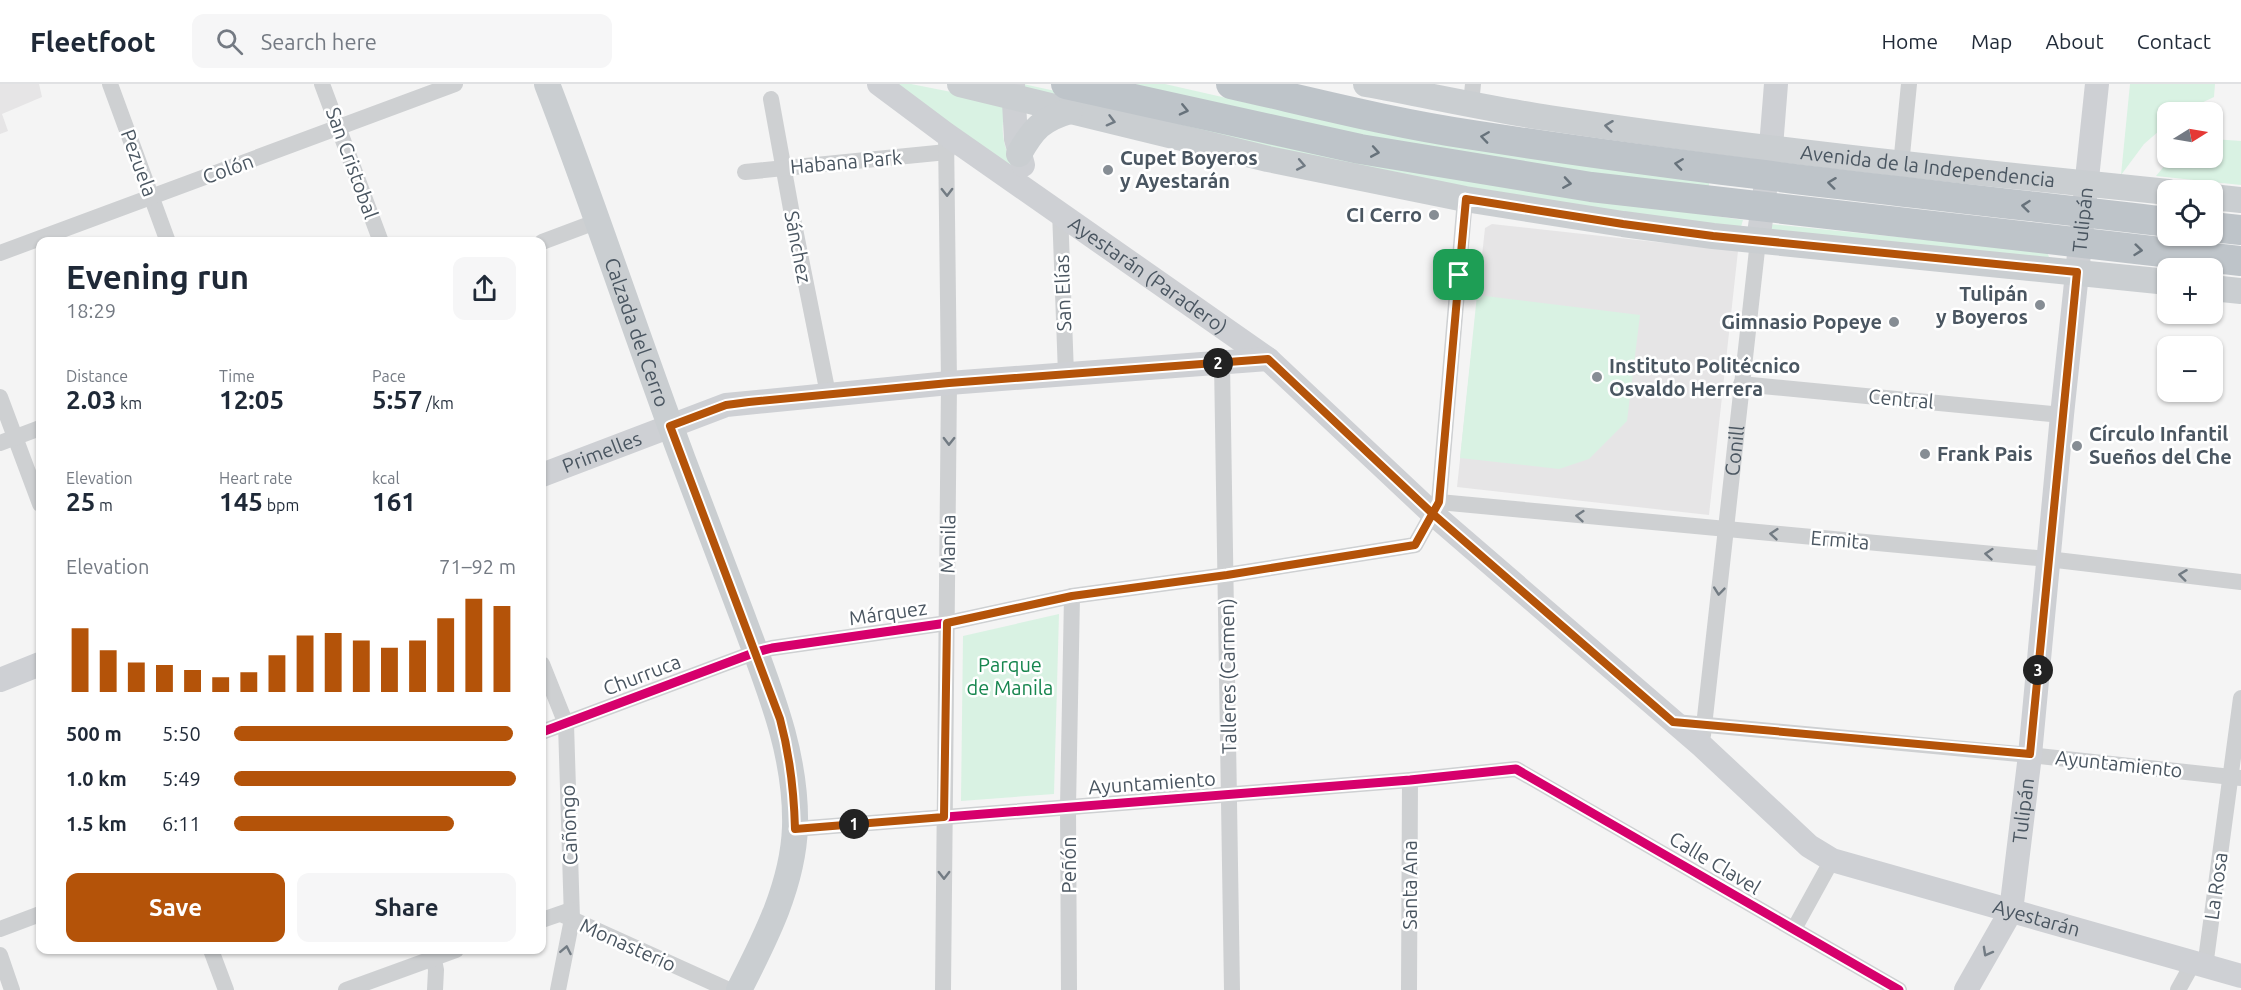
<!DOCTYPE html>
<html lang="en">
<head>
<meta charset="utf-8">
<style>
  :root { --surface:#fff; --page:#f6f6f7; --text:#1f2937; --muted:#747a83; --line:#e0e1e3; --accent:#b45309 }
  body { margin:0; font-family:Ubuntu,sans-serif; background:var(--page); color:var(--text); height:100vh; display:flex; flex-direction:column; font-size:22px; white-space:nowrap }
  * { box-sizing:border-box; margin:0 }
  p { font-size:20px; color:var(--muted) }
  .icon { flex:none; width:33px; height:33px; fill:none; stroke:currentColor; stroke-width:2; stroke-linecap:round; stroke-linejoin:round }
  .map { position:relative; flex:1; overflow:hidden }
  .side { position:absolute; left:36px; top:153px; width:510px; height:717px; display:flex; flex-direction:column; background:var(--surface); border-radius:12px; box-shadow:0 2px 4px #0004 }
  .side>* { flex:none }
  .needle { width:39px; rotate:79deg }
  .fabs { position:absolute; left:2157px; top:18px; display:grid; gap:12px }
  .fabs a { display:grid; place-items:center; width:66px; height:66px; border-radius:12px; background:var(--surface); box-shadow:0 2px 4px #0004; font-size:30px }
  .pin { position:absolute; display:grid; place-items:center; width:51px; height:51px; color:#fff; margin:-26px; border-radius:12px; box-shadow:0 3px 9px #0006 }
  .km { position:absolute; width:30px; height:30px; margin:-15px; border-radius:50%; background:#222; color:#fff; font-size:16px; line-height:30px; text-align:center }
  .round { display:grid; place-items:center; flex:none; width:63px; height:63px; border-radius:12px; background:var(--page) }
  .summary { display:flex; align-items:center; justify-content:space-between; height:102px; padding:0 30px }
  h1 { font-size:33px; font-weight:700; line-height:45px }
  .metrics { display:grid; grid-template-columns:repeat(3,1fr); gap:9px; height:102px; padding:6px 30px }
  .metrics div { display:grid; align-content:center }
  .metrics b { font-size:26px; font-weight:700 }
  .metrics small { font-size:16px; font-weight:400 }
  .metrics p { font-size:16px }
  .chart { height:168px; padding:12px 30px }
  .chart p { display:flex; justify-content:space-between }
  .chart svg { width:100%; height:108px; margin-top:6px; stroke:var(--accent); stroke-width:6 }
  .primary-button { display:flex; gap:12px; margin-top:auto; padding:12px 30px }
  .primary-button a { flex:1; height:69px; border-radius:12px; background:var(--accent); color:#fff; font-size:24px; font-weight:700; line-height:69px; text-align:center }
  .primary-button a+a { background:var(--page); color:var(--text) }
  ul { padding:0 30px; list-style:none; font-size:20px }
  li { display:grid; grid-template-columns:96px 72px 1fr; align-items:center; height:45px }
  li i { height:15px; border-radius:8px; background:var(--accent) }
  header { display:flex; align-items:center; gap:36px; box-sizing:border-box; height:84px; padding:0 30px; background:var(--surface); border-bottom:2px solid var(--line) }
  header strong { font-size:28px }
  nav { display:flex; gap:33px; margin-inline-start:auto; font-size:21px }
  .search { width:420px; height:54px; background:var(--page); display:flex; align-items:center; gap:15px; box-sizing:border-box; padding:0 21px; border-radius:12px; color:var(--muted); font-size:22px }
  .map>svg:first-child { display:block }
</style>
</head>
<body>
<header>
<strong>Fleetfoot</strong>
<div class="search"><svg class="icon" aria-label="search" viewBox="0 0 24 24"><circle cx="10" cy="10" r="6"/><path d="M15 15l6 6"/></svg>Search here</div>
<nav><a>Home</a><a>Map</a><a>About</a><a>Contact</a></nav>
</header>
<div class="map">
<svg width="2241" height="906" viewBox="0 0 2241 906">
  <rect width="100%" height="100%" fill="#f4f4f4"/>
  <!-- education -->
  <g fill="#e6e5e6">
    <polygon points="0,0 39,0 42,13 2,30 8,47 0,50"/>
    <polygon points="1492,140 1738,167 1709,431 1457,403 1485,144"/>
  </g>
  <!-- green -->
  <g fill="#d9f2e3">
    <path d="M890 0H911L1007 19C998 47 1004 66 1018 90Z"/>
    <polygon points="1023,0 1478,98 1743,136 1740,146 1476,108 1023,10"/>
    <polygon points="1098,0 1165,0 1253,20 1709,99 1709,103 1568,95"/>
    <polygon points="2130,0 2215,0 2214,13 2182,28 2168,28 2167,40 2144,60 2121,91"/>
    <polygon points="2213,55 2241,57 2241,101 2156,92 2171,74 2212,74"/>
    <polygon points="1770,140 2047,168 2049,173 2048,175 1769,147"/>
    <polygon points="1477,211 1640,231 1627,337 1589,375 1559,385 1460,374"/>
    <polygon points="1059,530 1054,710 961,717 963,552"/>
  </g>
  <g fill="none" stroke-linecap="round" stroke-linejoin="round">
    <!-- street -->
    <g stroke="#ced0d2" stroke-width="16">
      <polyline points="110,0 168,158"/>
      <polyline points="322,0 381,158"/>
      <polyline points="771,15 791,125 828,310"/>
      <polyline points="1471,20 1473,0"/>
      <polyline points="1901,81 1909,0"/>
      <polyline points="745,88 947,68"/>
      <polyline points="1060,127 1066,290"/>
      <polyline points="542,158 598,137"/>
      <polyline points="0,169 455,0"/>
      <polyline points="1222,278 1232,906"/>
      <polyline points="1741,300 2062,331"/>
      <polyline points="0,313 40,420"/>
      <polyline points="0,359 40,344"/>
      <polyline points="1439,418 2048,475 2241,498"/>
      <polyline points="542,580 566,640 572,835 558,906"/>
      <polyline points="1675,638 2030,671 2241,694"/>
      <polyline points="542,648 756,568 772,564 947,539 1072,512 1227,491 1415,461 1439,418 1465,115"/>
      <path id="s1" d="M1703 651 1758 157"/>
      <polyline points="795,745 1410,696 1516,685 1899,906"/>
      <polyline points="563,831 729,906"/>
      <polyline points="542,836 571,826"/>
      <polyline points="0,845 40,830"/>
      <polyline points="1794,845 1832,776"/>
      <polyline points="211,866 226,906"/>
      <polyline points="432,866 436,886 435,906"/>
      <polyline points="0,871 12,906"/>
      <polyline points="2205,883 2241,614"/>
      <polyline points="346,906 456,866"/>
      <polyline points="943,906 949,299 946,50"/>
      <polyline points="1069,906 1068,723 1072,512"/>
      <polyline points="1409,906 1410,696"/>
      <polyline points="2178,906 2193,879"/>
    </g>
    <!-- secondary -->
    <g stroke="#ced0d4" stroke-width="24">
      <path id="s2" d="M879 0 946 50 1268 275 1433 430 1702 662 1809 762 1832 776 2241 892"/>
      <polyline points="1013,0 1016,55 1023,81"/>
      <polyline points="1758,157 1771,63 1776,0"/>
      <path id="s3" d="M542 391 726 321 949 299 1268 275"/>
      <polyline points="0,596 40,580"/>
      <path id="s4" d="M1966 906 2011 827 2030 671 2062 331 2097 0"/>
    </g>
    <!-- primary -->
    <g stroke="#caced1" stroke-width="26">
      <path id="s5" d="M547 0C595 124 636 251 683 376 703 429 723 481 743 534 768 602 797 669 795 743 793 801 765 855 739 906"/>
      <polyline points="960,0 1268,75 1465,115 1623,140 1713,152 2168,198"/>
      <path id="s6" d="M1366 0C1427 11 1488 25 1549 34 1754 65 1961 87 2168 108"/>
      <path d="M1019 70C1033 45 1042 35 1070 27"/>
      <polyline points="2212,113 2241,116"/>
      <polyline points="2212,204 2241,207"/>
    </g>
    <!-- highway -->
    <g stroke="#bec4c9" stroke-width="30">
      <polyline points="1066,0 1360,65 1591,103 2241,177"/>
      <path d="M1231 0C1311 18 1391 39 1473 51 1704 87 1936 111 2168 138"/>
      <polyline points="2212,143 2241,146"/>
    </g>
    <defs>
      <g id="cycleway">
        <polyline points="542,648 756,568 772,564 947,539 1072,512 1227,491 1415,461 1439,418 1465,115"/>
        <polyline points="795,745 1410,696 1516,685 1899,906"/>
      </g>
    </defs>
    <!-- cycleway casing -->
    <use href="#cycleway" stroke="#fff" stroke-width="13"/>
    <!-- cycleway -->
    <use href="#cycleway" stroke="#d6006c" stroke-width="9"/>
  </g>
  <!-- one-way arrows -->
  <defs><path id="oneway-chevron" d="M-2-3.5L2.5 0L-2 3.5" fill="none" stroke-width="1.6" stroke-linecap="round" stroke-linejoin="round" transform="scale(1.5)"/></defs>
  <g stroke="#67727b">
    <use href="#oneway-chevron" transform="translate(1184 26) rotate(13)"/>
    <use href="#oneway-chevron" transform="translate(1485 53) rotate(-172)"/>
    <use href="#oneway-chevron" transform="translate(1375 68) rotate(10)"/>
    <use href="#oneway-chevron" transform="translate(1679 80) rotate(-172)"/>
    <use href="#oneway-chevron" transform="translate(1567 99) rotate(9)"/>
    <use href="#oneway-chevron" transform="translate(1832 99) rotate(-173)"/>
    <use href="#oneway-chevron" transform="translate(2026 122) rotate(-174)"/>
    <use href="#oneway-chevron" transform="translate(2138 166) rotate(6)"/>
  </g>
  <g stroke="#707a83">
    <use href="#oneway-chevron" transform="translate(1111 37) rotate(15)"/>
    <use href="#oneway-chevron" transform="translate(1609 42) rotate(-173)"/>
    <use href="#oneway-chevron" transform="translate(1301 81) rotate(11)"/>
  </g>
  <g stroke="#727b83">
    <use href="#oneway-chevron" transform="translate(947 108) rotate(89)"/>
    <use href="#oneway-chevron" transform="translate(949 357) rotate(91)"/>
    <use href="#oneway-chevron" transform="translate(1580 432) rotate(-175)"/>
    <use href="#oneway-chevron" transform="translate(1774 450) rotate(-175)"/>
    <use href="#oneway-chevron" transform="translate(1989 470) rotate(-175)"/>
    <use href="#oneway-chevron" transform="translate(2183 491) rotate(-173)"/>
    <use href="#oneway-chevron" transform="translate(1719 507) rotate(96)"/>
    <use href="#oneway-chevron" transform="translate(944 791) rotate(90)"/>
    <use href="#oneway-chevron" transform="translate(566 866) rotate(-79)"/>
  </g>
  <use stroke="#727b84" href="#oneway-chevron" transform="translate(1987 868) rotate(119)"/>
  <g fill="none" stroke-linecap="round" stroke-linejoin="round">
    <defs>
      <path id="route" d="M1459 191 1439 418 1415 461 1227 491 1072 512 947 539 944 733 795 745C794 707 790 672 780 635L670 342 726 321 749 318 949 299 1268 275 1433 430 1673 638 2030 670 2077 188 1713 152 1623 140 1466 115 1459 191"/>
    </defs>
    <!-- route casing -->
    <use href="#route" stroke="#fff" stroke-width="12"/>
    <!-- route -->
    <use href="#route" stroke="#b45309" stroke-width="8"/>
  </g>
  <!-- markers -->
  <g fill="#868d94" stroke="#fff" stroke-width="2">
    <circle cx="1108" cy="86" r="6"/>
    <circle cx="1434" cy="131" r="6"/>
    <circle cx="2040" cy="221" r="6"/>
    <circle cx="1894" cy="238" r="6"/>
    <circle cx="1597" cy="293" r="6"/>
    <circle cx="2077" cy="362" r="6"/>
    <circle cx="1925" cy="370" r="6"/>
  </g>
  <g text-anchor="middle" stroke-width="5" stroke-linejoin="round" paint-order="stroke">
    <!-- poi labels -->
    <g font-size="20" font-weight="bold" fill="#4a5661" stroke="#fff" text-anchor="start">
      <text x="1120" y="81">Cupet Boyeros<tspan x="1120" dy="23">y Ayestarán</tspan></text>
      <text x="1422" y="138" text-anchor="end">CI Cerro</text>
      <text x="2028" y="217" text-anchor="end">Tulipán<tspan x="2028" dy="23">y Boyeros</tspan></text>
      <text x="1882" y="245" text-anchor="end">Gimnasio Popeye</text>
      <text x="1609" y="289">Instituto Politécnico<tspan x="1609" dy="23">Osvaldo Herrera</tspan></text>
      <text x="2089" y="357">Círculo Infantil<tspan x="2089" dy="23">Sueños del Che</tspan></text>
      <text x="1937" y="377">Frank Pais</text>
    </g>
    <!-- street labels -->
    <g font-size="20" fill="#4a5661" stroke="#fff">
      <text transform="translate(846 78) rotate(-5)" y="7">Habana Park</text>
      <text transform="translate(139 79) rotate(70)" y="7">Pezuela</text>
      <text transform="translate(352 79) rotate(70)" y="7">San Cristobal</text>
      <text dy="7" stroke="none"><textPath href="#s6" startOffset="568">Avenida de la Independencia</textPath></text>
      <text transform="translate(228 85) rotate(-20)" y="7">Colón</text>
      <text dy="7" stroke="none"><textPath href="#s4" startOffset="786">Tulipán</textPath></text>
      <text transform="translate(798 163) rotate(79)" y="7">Sánchez</text>
      <text dy="7" stroke="none"><textPath href="#s2" startOffset="330">Ayestarán (Paradero)</textPath></text>
      <text transform="translate(1063 209) rotate(-92)" y="7">San Elías</text>
      <text dy="7" stroke="none"><textPath href="#s5" startOffset="264">Calzada del Cerro</textPath></text>
      <text transform="translate(1901 315) rotate(5)" y="7">Central</text>
      <text dy="7" stroke="none"><textPath href="#s1" startOffset="286">Conill</textPath></text>
      <text dy="7" stroke="none"><textPath href="#s3" startOffset="64">Primelles</textPath></text>
      <text transform="translate(1840 456) rotate(5)" y="7">Ermita</text>
      <text transform="translate(948 460) rotate(-89)" y="7">Manila</text>
      <text transform="translate(888 529) rotate(-8)" y="7">Márquez</text>
      <text transform="translate(642 591) rotate(-21)" y="7">Churruca</text>
      <text transform="translate(1228 592) rotate(-91)" y="7">Talleres (Carmen)</text>
      <text transform="translate(2119 680) rotate(6)" y="7">Ayuntamiento</text>
      <text transform="translate(1152 699) rotate(-4)" y="7">Ayuntamiento</text>
      <text dy="7" stroke="none"><textPath href="#s4" startOffset="192">Tulipán</textPath></text>
      <text transform="translate(569 741) rotate(-92)" y="7">Cañongo</text>
      <text transform="translate(1715 779) rotate(31)" y="7">Calle Clavel</text>
      <text transform="translate(1069 781) rotate(-90)" y="7">Peñón</text>
      <text transform="translate(1410 801) rotate(-90)" y="7">Santa Ana</text>
      <text transform="translate(2216 802) rotate(-82)" y="7">La Rosa</text>
      <text dy="7" stroke="none"><textPath href="#s2" startOffset="1444">Ayestarán</textPath></text>
      <text transform="translate(628 861) rotate(24)" y="7">Monasterio</text>
    </g>
    <!-- park labels -->
    <g font-size="20" fill="#17864f" stroke="#fff">
      <text x="1010" y="588">Parque<tspan x="1010" dy="23">de Manila</tspan></text>
    </g>
  </g>
</svg>
<div class="fabs">
<a><svg class="needle" viewBox="-14 -14 28 28"><path d="M0-13l5 13h-10z" fill="#e53935"/><path d="M0 13l5-13h-10z" fill="#747a83"/></svg></a>
<a><svg class="icon" aria-label="locate" viewBox="0 0 24 24"><circle cx="12" cy="12" r="6"/><path d="M12 2v4M12 18v4M2 12h4M18 12h4"/></svg></a>
<a>+</a>
<a>−</a>
</div>
<div class="pin" style="left:1459px;top:191px;background:#1e9e55"><svg class="icon" aria-label="arrive" viewBox="0 0 24 24"><path d="M6 21V4h12l-3 4 3 4H6"/></svg></div>
<b class="km" style="left:854px;top:740px">1</b>
<b class="km" style="left:1218px;top:279px">2</b>
<b class="km" style="left:2038px;top:586px">3</b>
<section class="side">
<div class="summary"><div><h1>Evening run</h1><p>18:29</p></div><a class="round"><svg class="icon" aria-label="share" viewBox="0 0 24 24"><path d="M12 15V3M7 8l5-5 5 5M5 13v7h14v-7"/></svg></a></div>
<div class="metrics">
<div><p>Distance</p><b>2.03<small> km</small></b></div>
<div><p>Time</p><b>12:05</b></div>
<div><p>Pace</p><b>5:57<small> /km</small></b></div>
</div>
<div class="metrics">
<div><p>Elevation</p><b>25<small> m</small></b></div>
<div><p>Heart rate</p><b>145<small> bpm</small></b></div>
<div><p>kcal</p><b>161</b></div>
</div>
<div class="chart"><p><span>Elevation</span>71–92 m</p>
<svg viewBox="0 0 160 44" preserveAspectRatio="none"><path d="M5 44V18M15 44V27M25 44V32M35 44V33M45 44V35M55 44V38M65 44V36M75 44V29M85 44V21M95 44V20M105 44V23M115 44V26M125 44V23M135 44V14M145 44V6M155 44V9"/></svg>
</div>
<ul>
<li><b>500 m</b>5:50<i style="width:99%"></i></li>
<li><b>1.0 km</b>5:49<i style="width:100%"></i></li>
<li><b>1.5 km</b>6:11<i style="width:78%"></i></li>
</ul>
<div class="primary-button"><a>Save</a><a>Share</a></div>
</section>
</div>
</body>
</html>
